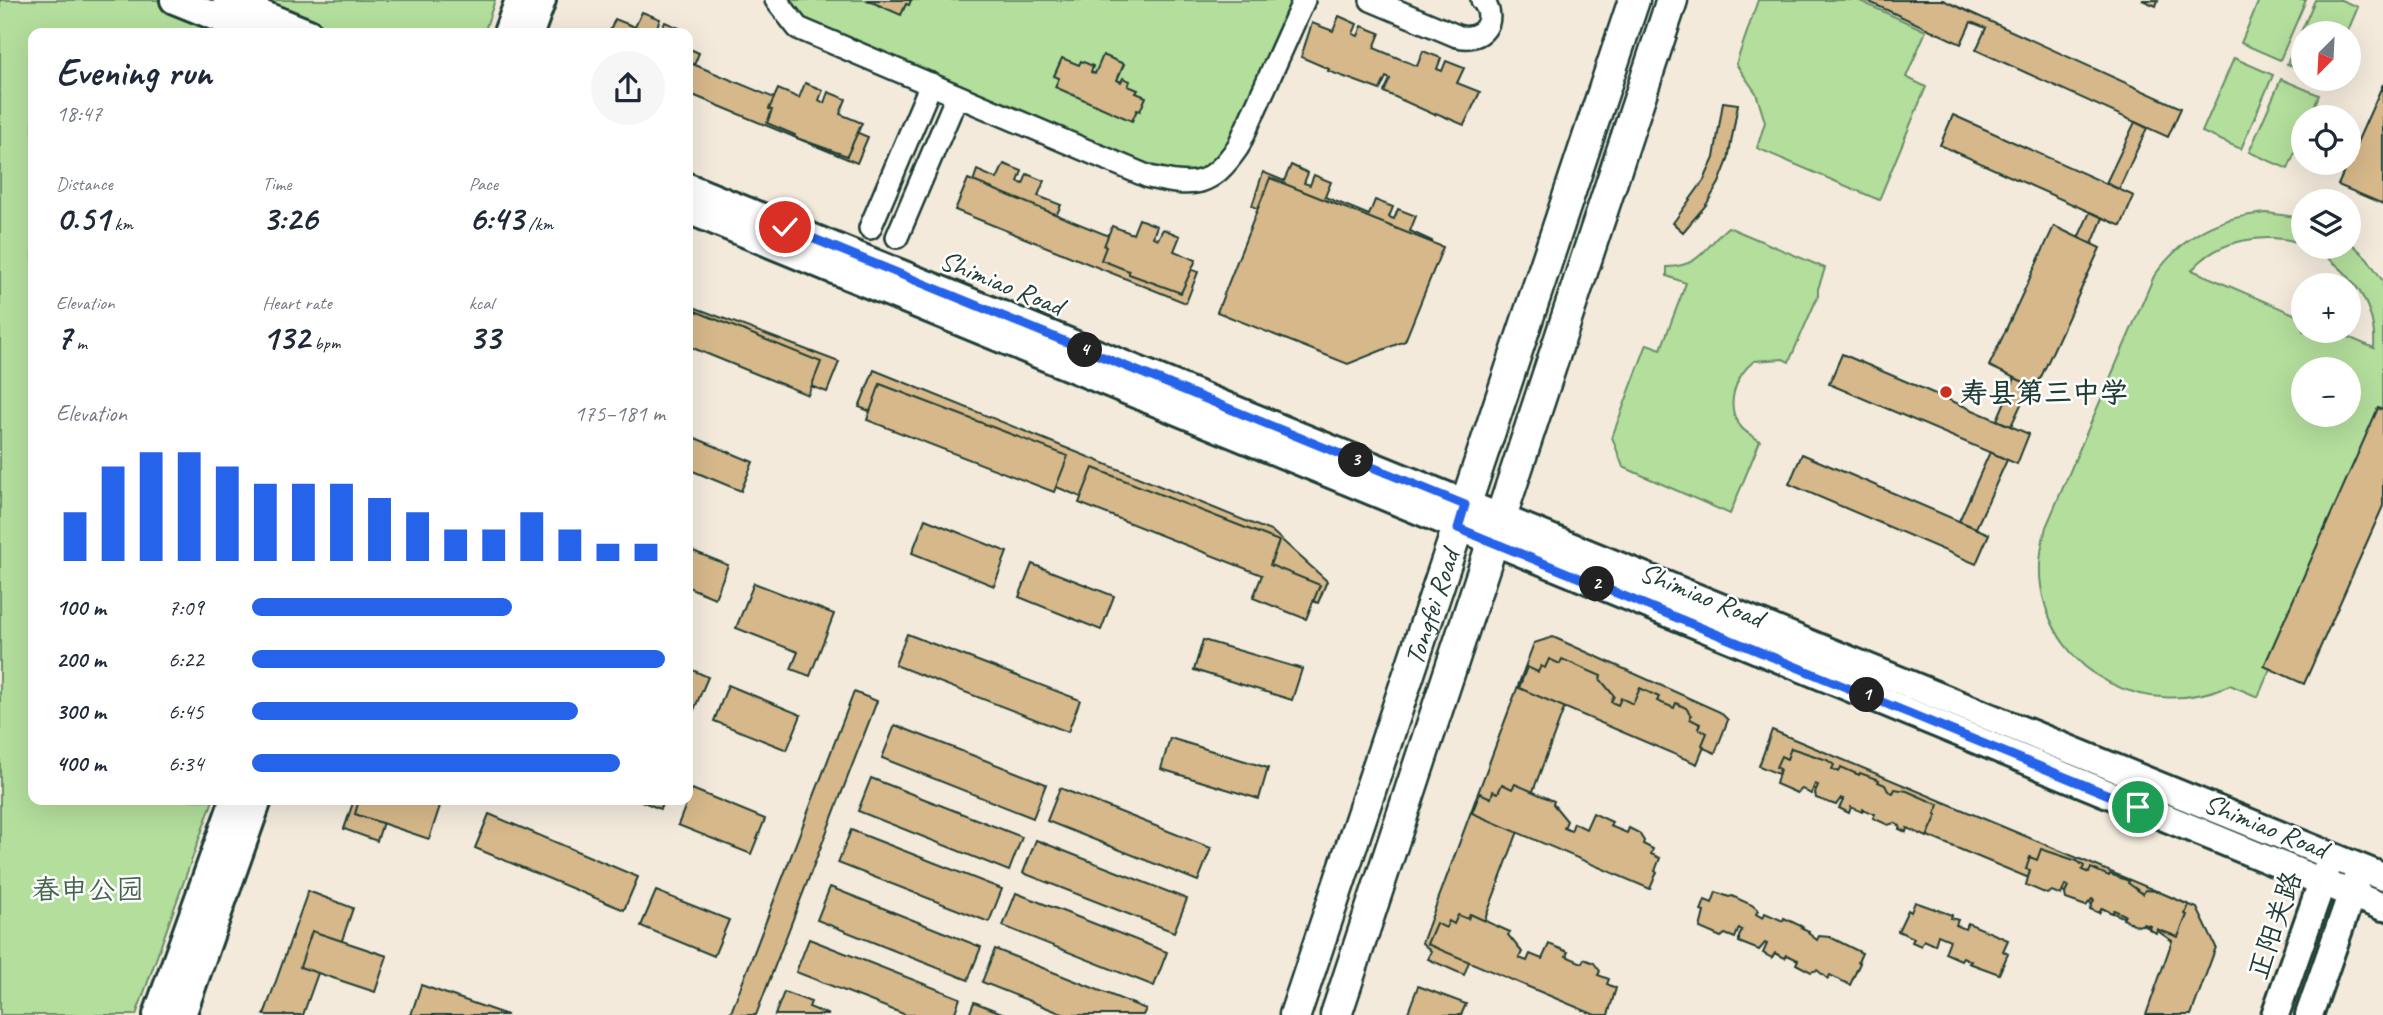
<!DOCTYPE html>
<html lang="en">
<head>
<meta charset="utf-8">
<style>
  :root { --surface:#fff; --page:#f6f6f7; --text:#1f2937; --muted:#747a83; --accent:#2563eb }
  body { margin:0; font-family:Caveat,"LXGW WenKai TC",sans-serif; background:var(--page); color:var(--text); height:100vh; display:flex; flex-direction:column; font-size:26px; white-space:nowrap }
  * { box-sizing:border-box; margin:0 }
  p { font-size:23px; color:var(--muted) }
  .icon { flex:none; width:38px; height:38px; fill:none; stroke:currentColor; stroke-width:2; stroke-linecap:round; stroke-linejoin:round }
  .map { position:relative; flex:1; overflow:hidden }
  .side { position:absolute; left:28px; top:28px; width:665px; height:777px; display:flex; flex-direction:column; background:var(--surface); border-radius:14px; box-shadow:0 7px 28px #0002 }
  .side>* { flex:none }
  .needle { width:46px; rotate:204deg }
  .tools { position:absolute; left:2291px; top:21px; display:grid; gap:14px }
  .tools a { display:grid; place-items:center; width:70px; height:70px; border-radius:50%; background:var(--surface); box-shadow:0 7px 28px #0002; font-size:35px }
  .pin { position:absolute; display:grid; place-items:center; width:60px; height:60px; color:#fff; margin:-30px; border:4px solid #fff; border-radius:50%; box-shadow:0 2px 7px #0007 }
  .km { position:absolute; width:35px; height:35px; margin:-18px; border-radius:50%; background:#222; color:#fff; font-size:19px; line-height:35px; text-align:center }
  .round { display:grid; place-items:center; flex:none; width:74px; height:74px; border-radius:37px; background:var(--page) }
  .summary { display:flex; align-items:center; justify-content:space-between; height:119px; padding:0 28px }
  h1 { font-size:38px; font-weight:600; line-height:52px }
  .stats { display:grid; grid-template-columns:repeat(3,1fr); gap:10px; height:119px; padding:7px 28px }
  .stats div { display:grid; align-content:center }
  .stats b { font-size:35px; font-weight:600 }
  .stats small { font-size:19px; font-weight:400 }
  .stats p { font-size:19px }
  .chart { height:196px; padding:14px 28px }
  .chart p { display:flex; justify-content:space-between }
  .chart svg { width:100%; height:126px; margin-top:7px; stroke:var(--accent); stroke-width:6 }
  ul { padding:0 28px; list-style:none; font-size:23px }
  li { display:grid; grid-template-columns:112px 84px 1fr; align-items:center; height:52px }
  li i { height:18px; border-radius:9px; background:var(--accent) }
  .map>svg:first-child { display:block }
</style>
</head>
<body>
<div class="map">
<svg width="2383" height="1015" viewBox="0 0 2383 1015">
  <rect width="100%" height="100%" fill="#f3eadc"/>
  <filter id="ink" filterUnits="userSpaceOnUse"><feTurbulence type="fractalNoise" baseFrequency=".0143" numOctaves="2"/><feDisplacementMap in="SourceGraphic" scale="14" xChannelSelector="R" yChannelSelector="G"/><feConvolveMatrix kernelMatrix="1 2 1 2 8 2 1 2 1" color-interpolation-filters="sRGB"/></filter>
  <g filter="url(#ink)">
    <!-- green -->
    <g fill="#b3de9c" stroke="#698e68" stroke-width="2" fill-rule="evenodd">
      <polygon points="0,0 495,0 484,33 33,33 33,800 213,800 136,1015 0,1015"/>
      <polygon points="785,0 1298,0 1234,147 1201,177 1152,174 804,24"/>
      <polygon points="1758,0 1858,0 1926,31 1906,77 1926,87 1879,200 1757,148 1765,122 1756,93 1736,64"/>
      <polygon points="2259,0 2306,0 2280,60 2241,43"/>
      <polygon points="2315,0 2341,0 2358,7 2347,33 2303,33 2303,71 2287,64"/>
      <polygon points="2234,58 2273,75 2241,149 2202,132"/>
      <polygon points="2281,79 2319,95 2310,117 2303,117 2303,134 2288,169 2249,152"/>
      <path d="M2267 213 2303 218V244C2267 231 2218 239 2192 270L2303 318V331H2334L2374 348C2377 303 2348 267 2310 247H2348L2349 241 2367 258 2383 281V407L2258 697 2230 685C2148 721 2055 677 2041 586 2038 566 2041 546 2046 527L2154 276C2184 235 2216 217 2267 213ZM2303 369H2348V415H2303Z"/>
      <path d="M1728 227 1825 268 1818 289V296L1789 362 1783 359 1754 361C1735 376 1724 407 1741 427 1746 433 1754 437 1760 441L1730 514 1623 467 1612 437 1647 344 1661 349 1686 283 1667 276V267C1702 266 1705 246 1728 227Z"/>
    </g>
    <!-- building -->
    <g fill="#d6b88a" stroke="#1f3d34" stroke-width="2">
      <polygon points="867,0 911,0 909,5 906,4 901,15"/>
      <polygon points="1865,0 1943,0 2181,108 2168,137 1976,50 1986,28 1971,22 1961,44"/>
      <polygon points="2142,0 2158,0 2156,6"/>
      <polygon points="642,12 660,19 656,30 661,32 665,22 682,29 681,33 609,33 615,19 635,27"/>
      <polygon points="1339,16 1357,24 1353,34 1358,36 1362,26 1380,33 1374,48 1417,66 1423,51 1441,58 1437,69 1442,71 1446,61 1464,68 1457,83 1480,92 1464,125 1436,113 1435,115 1384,92 1390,79 1386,77 1380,90 1328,71 1329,69 1301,57 1312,23 1333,31"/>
      <polygon points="688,48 699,53 690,75 688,75"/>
      <polygon points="1103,55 1124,64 1117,80 1121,82 1123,78 1130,81 1128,86 1138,90 1136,93 1146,97 1140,111 1137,110 1132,121 1055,87 1059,78 1054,76 1062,58 1079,65 1081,61 1093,66 1091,72 1095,74"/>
      <polygon points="688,62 868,137 857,163 688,93"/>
      <polygon points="805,83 823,90 819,100 824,103 828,92 846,99 840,114 862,123 847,156 794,137 795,135 767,123 772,110 769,109 778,89 799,98"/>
      <polygon points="2383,84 2383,204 2338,185"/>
      <polygon points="1723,102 1738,104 1728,160 1719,183 1706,205 1683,232 1673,223 1704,180 1714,158"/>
      <polygon points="1953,115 2134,196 2121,226 1940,145"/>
      <polygon points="2135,122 2147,128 2119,189 2106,183"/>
      <polygon points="1004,164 1022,171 1018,182 1023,184 1027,174 1044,181 1038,196 1061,205 1046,238 993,218 994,216 965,205 977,170 997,179"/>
      <polygon points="1291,165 1308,173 1304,183 1310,185 1314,175 1331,182 1325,197 1369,215 1375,200 1393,207 1389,217 1394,219 1398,209 1416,216 1410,231 1432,241 1417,273 1364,254 1365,252 1337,241 1342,227 1338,226 1333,239 1280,220 1281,218 1252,206 1263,172 1284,181"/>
      <polygon points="1270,178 1443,247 1405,341 1348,364 1217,312"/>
      <polygon points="968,179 1198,272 1186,303 955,210"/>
      <polygon points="2090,212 2103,218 2092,244 2078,238"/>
      <polygon points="1139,219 1157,226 1153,237 1158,239 1163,229 1180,236 1174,251 1196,260 1181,293 1129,274 1129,271 1101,260 1106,247 1104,246 1112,226 1133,234"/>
      <polygon points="2054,226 2100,248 2036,388 1989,366"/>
      <polygon points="688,305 839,362 827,392 688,342"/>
      <polygon points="688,308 821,362 808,395 688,346"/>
      <polygon points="1842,354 2029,434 2017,464 1829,384"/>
      <polygon points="874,370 1273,532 1327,581 1318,603 1267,583 1271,574 859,407"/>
      <polygon points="2015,378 2030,385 2011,426 1997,420"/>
      <polygon points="880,384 1068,456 1054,492 867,420"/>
      <polygon points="2378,408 2383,410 2383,506 2304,684 2264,666"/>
      <polygon points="688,435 753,462 741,491 688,469"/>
      <polygon points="1990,452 2007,460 1976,528 1959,521"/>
      <polygon points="1802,454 1989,534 1976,564 1789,484"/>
      <polygon points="1093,468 1279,541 1270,565 1320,585 1306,619 1253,598 1262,575 1079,503"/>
      <polygon points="925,519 1007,552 994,586 912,553"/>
      <polygon points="688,549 728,565 715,598 688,587"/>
      <polygon points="1032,564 1114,596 1101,630 1019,597"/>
      <polygon points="754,583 834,614 810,676 791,669 798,652 736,628"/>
      <polygon points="907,634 1080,700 1068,732 895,665"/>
      <polygon points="1553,637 1720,712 1728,720 1715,753 1571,690 1464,975 1428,959 1431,951 1422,943 1534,643"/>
      <polygon points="1203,640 1302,669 1292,700 1194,670"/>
      <polygon points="1549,659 1560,664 1562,659 1601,676 1600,679 1614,696 1611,702 1618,705 1621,698 1633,704 1640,688 1659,697 1657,701 1674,708 1676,703 1686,708 1691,715 1690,719 1700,724 1698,728 1707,733 1702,745 1704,747 1697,764 1519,688 1527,667 1538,672 1541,666 1545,668"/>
      <polygon points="688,668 708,677 694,710 688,707"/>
      <polygon points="728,685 801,715 787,750 714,721"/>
      <polygon points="854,692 877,701 756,1015 730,1015"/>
      <polygon points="895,725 1046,784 1033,818 882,758"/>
      <polygon points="1772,730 2197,908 2216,947 2191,1015 2146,1015 2172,941 2159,932 1759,766"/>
      <polygon points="1170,738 1268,768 1259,799 1161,769"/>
      <polygon points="1791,748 1827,760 1834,765 1832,769 1839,772 1841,767 1859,775 1860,773 1879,780 1878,782 1885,785 1888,791 1893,793 1895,789 1907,791 1939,805 1935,814 1937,815 1927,837 1907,828 1906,832 1899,829 1900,826 1894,823 1888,825 1873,818 1875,814 1863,809 1862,812 1851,807 1849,813 1839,808 1844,799 1841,798 1836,805 1816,798 1815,793 1818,785 1815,784 1811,794 1802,789 1797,793 1776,784 1780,769 1776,767 1781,756 1787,759"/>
      <polygon points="871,778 1022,837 1009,871 858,811"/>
      <polygon points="1502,784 1512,789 1515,784 1554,801 1553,804 1567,821 1564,828 1571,831 1574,823 1586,829 1593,813 1612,822 1610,826 1627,833 1629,828 1639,833 1644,841 1643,844 1653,849 1651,854 1660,858 1655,871 1657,872 1650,889 1472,813 1480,793 1491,798 1493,791 1498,793"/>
      <polygon points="1060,788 1211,848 1198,881 1047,821"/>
      <polygon points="692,789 765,819 751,854 678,825"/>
      <polygon points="354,800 390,800 377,841 344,829"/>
      <polygon points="359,800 431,800 441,803 429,839 355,814"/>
      <polygon points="639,800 664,800 660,809"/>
      <polygon points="489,814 638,877 624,910 475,848"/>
      <polygon points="851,830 1002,889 989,922 838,863"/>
      <polygon points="1036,840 1187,899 1174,932 1023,873"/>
      <polygon points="2041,849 2077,861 2084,866 2082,870 2089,873 2091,868 2109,876 2110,874 2129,881 2128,883 2143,894 2145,890 2157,891 2189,905 2185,914 2187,915 2178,937 2157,929 2156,933 2149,929 2150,926 2144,924 2138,926 2123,919 2125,915 2114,910 2112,913 2102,908 2099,913 2090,909 2094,900 2092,899 2086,906 2066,899 2065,894 2068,886 2065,885 2061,895 2052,891 2047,894 2026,885 2030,870 2026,869 2030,857 2037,860"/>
      <polygon points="830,887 981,947 968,980 817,920"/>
      <polygon points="308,891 353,908 339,949 328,945 303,1015 264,1015"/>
      <polygon points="656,891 729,920 714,956 641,926"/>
      <polygon points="1716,892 1729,897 1732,896 1752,905 1758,910 1756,914 1763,918 1765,913 1783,921 1784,918 1803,927 1802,928 1809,931 1808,933 1817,940 1819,936 1830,937 1862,953 1858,962 1860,963 1850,985 1830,975 1828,979 1817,970 1811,972 1796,964 1798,960 1787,955 1785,958 1775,953 1772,958 1763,953 1767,944 1765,943 1759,950 1739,942 1739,937 1742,930 1739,928 1735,938 1725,934 1721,937 1700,928 1704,912 1701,911 1705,900 1712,903"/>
      <polygon points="1016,893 1167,952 1154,986 1003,926"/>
      <polygon points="1915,902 1952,915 1951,918 1958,920 1956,925 1965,929 1968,923 2008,940 2003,951 2008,954 1999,974 1969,963 1971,961 1963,957 1961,960 1945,953 1950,940 1938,935 1935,945 1924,940 1921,946 1912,942 1914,938 1898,931 1908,910 1911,912"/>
      <polygon points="1470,914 1510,932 1508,935 1522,952 1519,958 1527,961 1530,954 1542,959 1549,944 1568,952 1566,956 1582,963 1584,959 1594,963 1600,971 1598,975 1609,979 1607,984 1616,988 1608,1015 1595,1015 1427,944 1436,923 1446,928 1449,921 1454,924 1458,915 1468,919"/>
      <polygon points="312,931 387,956 375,992 300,967"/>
      <polygon points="809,939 960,998 954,1015 906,1015 796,972"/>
      <polygon points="995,949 1146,1009 1143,1015 1065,1015 982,982"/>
      <polygon points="421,985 507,1015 411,1015"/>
      <polygon points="1418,986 1466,1004 1461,1015 1407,1015"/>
      <polygon points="784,992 811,1002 809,1007 829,1015 775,1015"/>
      <polygon points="974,1002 1007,1015 969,1015"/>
    </g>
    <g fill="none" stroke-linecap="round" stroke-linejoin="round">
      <defs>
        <g id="minor">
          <path d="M776 0 798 28 1149 177C1194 187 1210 188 1238 147L1304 0"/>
          <path d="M1371 0 1457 36C1482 43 1499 20 1482 0"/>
          <polyline points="870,228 931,84"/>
          <polyline points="897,237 957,96"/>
        </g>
        <g id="tertiary">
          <polyline points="174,0 256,33"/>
          <polyline points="227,0 309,33"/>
          <polyline points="507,33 519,0"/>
          <polyline points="530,33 542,0"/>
          <polyline points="688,187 2383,877"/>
          <polyline points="688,210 2383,907"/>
          <polyline points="157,1015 234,800"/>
          <polyline points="182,1015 258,800"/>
          <polyline points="2275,1015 2327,868"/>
          <polyline points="2309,1015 2357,878"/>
        </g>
        <g id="secondary">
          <path id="s1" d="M1295 1015 1634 0"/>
          <polyline points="1336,1015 1672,0"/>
        </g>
      </defs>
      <!-- minor casing -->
      <use href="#minor" stroke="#1f3d34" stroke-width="26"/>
      <!-- tertiary casing -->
      <use href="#tertiary" stroke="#1f3d34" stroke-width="32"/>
      <!-- secondary casing -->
      <use href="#secondary" stroke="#1f3d34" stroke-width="35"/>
      <!-- minor -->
      <use href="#minor" stroke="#fff" stroke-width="21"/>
      <!-- tertiary -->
      <use href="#tertiary" stroke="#fff" stroke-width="26"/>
      <!-- secondary -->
      <use href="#secondary" stroke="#fff" stroke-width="30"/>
    </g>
  </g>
  <g fill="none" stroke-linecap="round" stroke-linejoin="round" filter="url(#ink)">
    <defs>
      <polyline id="route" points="785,227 1465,505 1458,528 2138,807"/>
    </defs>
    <!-- route casing -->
    <use href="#route" stroke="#fff" stroke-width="14"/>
    <!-- route -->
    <use href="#route" stroke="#2563eb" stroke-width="9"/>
  </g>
  <!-- markers -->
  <circle fill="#c8321e" stroke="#fff" stroke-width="2.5" cx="1946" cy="392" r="7"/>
  <g text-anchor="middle" stroke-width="5" stroke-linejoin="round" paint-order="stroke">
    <!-- street labels -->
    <g font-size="28" fill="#1f3d34" stroke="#fff">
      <text transform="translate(1002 282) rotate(22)" y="10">Shimiao Road</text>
      <text transform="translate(1702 594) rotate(22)" y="10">Shimiao Road</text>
      <text dy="10" stroke="none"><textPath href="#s1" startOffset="430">Tongfei Road</textPath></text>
      <text transform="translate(2266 825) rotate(22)" y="10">Shimiao Road</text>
      <text transform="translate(2274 925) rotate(-71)" y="10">正阳关路</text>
    </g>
    <!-- poi labels -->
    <g font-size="28" font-weight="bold" fill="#1f3d34" stroke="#fff" text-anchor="start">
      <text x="1960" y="402">寿县第三中学</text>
    </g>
    <!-- park labels -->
    <g font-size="28" fill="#44654e" stroke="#fff">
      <text x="88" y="899">春申公园</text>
    </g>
  </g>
</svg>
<div class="tools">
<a><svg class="needle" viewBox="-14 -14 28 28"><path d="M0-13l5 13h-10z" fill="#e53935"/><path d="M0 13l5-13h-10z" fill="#747a83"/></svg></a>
<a><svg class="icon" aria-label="locate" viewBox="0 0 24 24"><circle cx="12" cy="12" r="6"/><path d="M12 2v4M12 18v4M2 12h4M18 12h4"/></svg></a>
<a><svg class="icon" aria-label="layers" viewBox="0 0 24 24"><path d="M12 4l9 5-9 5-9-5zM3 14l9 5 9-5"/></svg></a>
<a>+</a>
<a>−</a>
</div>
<div class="pin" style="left:2138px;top:807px;background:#1e9e55"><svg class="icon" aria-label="arrive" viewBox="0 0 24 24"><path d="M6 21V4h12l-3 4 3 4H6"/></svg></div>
<div class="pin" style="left:785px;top:227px;background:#d93025"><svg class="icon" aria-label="check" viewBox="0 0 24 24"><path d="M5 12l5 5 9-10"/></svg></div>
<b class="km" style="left:1867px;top:695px">1</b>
<b class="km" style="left:1597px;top:584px">2</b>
<b class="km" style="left:1356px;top:460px">3</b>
<b class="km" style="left:1085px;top:350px">4</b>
<section class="side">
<div class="summary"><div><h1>Evening run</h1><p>18:47</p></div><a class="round"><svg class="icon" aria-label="share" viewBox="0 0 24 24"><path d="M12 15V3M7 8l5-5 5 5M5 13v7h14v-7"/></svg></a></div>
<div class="stats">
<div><p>Distance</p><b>0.51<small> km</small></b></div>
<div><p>Time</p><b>3:26</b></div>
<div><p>Pace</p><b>6:43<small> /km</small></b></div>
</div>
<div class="stats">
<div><p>Elevation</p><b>7<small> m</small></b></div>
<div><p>Heart rate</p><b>132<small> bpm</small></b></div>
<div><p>kcal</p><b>33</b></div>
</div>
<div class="chart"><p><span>Elevation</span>175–181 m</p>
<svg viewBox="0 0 160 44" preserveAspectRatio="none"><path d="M5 44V27M15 44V11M25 44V6M35 44V6M45 44V11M55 44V17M65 44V17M75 44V17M85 44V22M95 44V27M105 44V33M115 44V33M125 44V27M135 44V33M145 44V38M155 44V38"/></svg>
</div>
<ul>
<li><b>100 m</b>7:09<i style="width:63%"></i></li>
<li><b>200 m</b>6:22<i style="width:100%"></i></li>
<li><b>300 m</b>6:45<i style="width:79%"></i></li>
<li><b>400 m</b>6:34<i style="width:89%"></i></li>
</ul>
</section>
</div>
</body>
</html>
